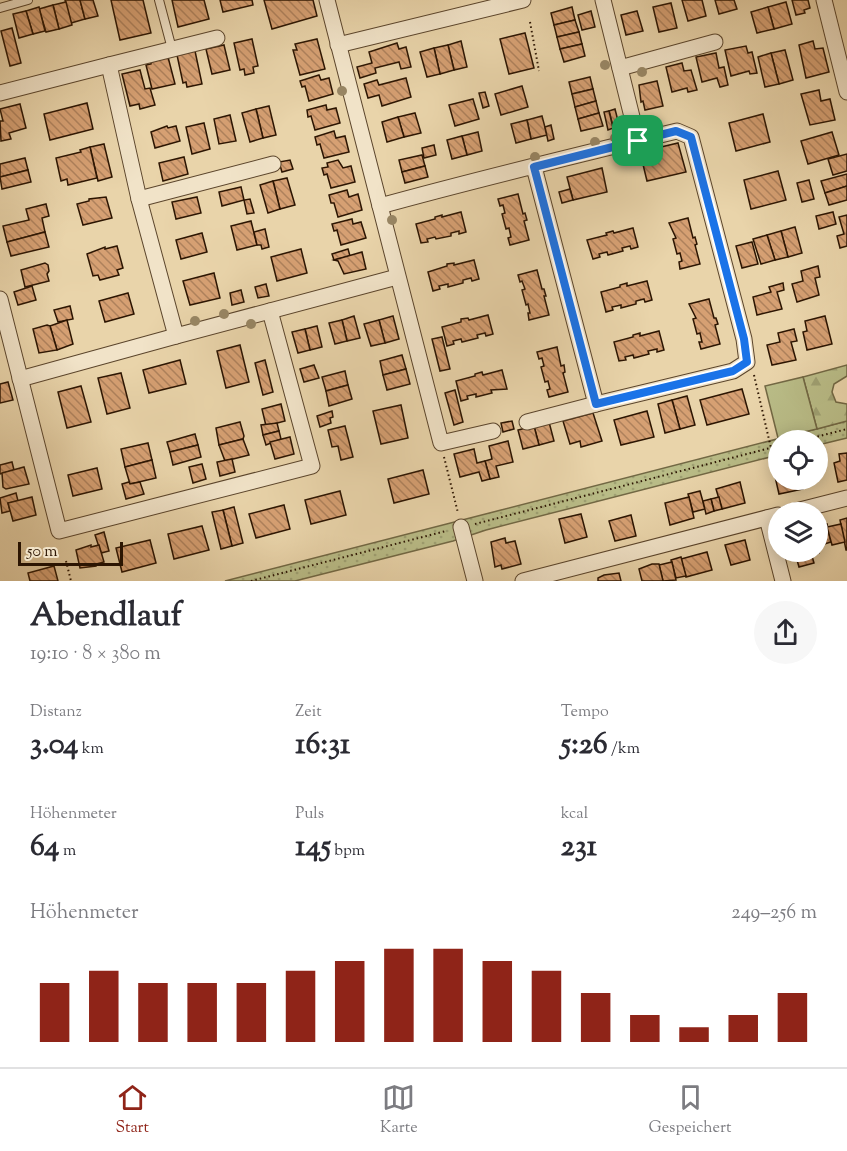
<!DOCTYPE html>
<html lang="de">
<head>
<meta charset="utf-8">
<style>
  :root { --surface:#fff; --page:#f7f7f7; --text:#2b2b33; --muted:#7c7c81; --line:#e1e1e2; --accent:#8f2418 }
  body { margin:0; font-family:"Sorts Mill Goudy",serif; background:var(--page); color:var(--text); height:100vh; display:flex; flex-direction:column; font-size:22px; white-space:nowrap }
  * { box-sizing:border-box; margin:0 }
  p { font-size:20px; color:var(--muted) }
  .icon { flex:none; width:33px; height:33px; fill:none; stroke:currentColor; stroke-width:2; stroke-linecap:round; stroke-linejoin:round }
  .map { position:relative; height:581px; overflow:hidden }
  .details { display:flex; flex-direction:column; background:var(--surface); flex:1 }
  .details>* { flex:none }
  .controls { position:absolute; left:768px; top:430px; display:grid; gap:12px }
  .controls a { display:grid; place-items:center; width:60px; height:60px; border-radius:50%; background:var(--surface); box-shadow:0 3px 15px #0003; font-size:30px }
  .scale { position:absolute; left:18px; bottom:15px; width:105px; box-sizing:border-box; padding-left:6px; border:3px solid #2c1502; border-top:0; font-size:16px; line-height:21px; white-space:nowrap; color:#2c1502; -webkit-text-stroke:4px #f1e3c8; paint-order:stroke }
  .pin { position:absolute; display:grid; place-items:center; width:51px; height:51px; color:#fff; margin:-26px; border-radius:12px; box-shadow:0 3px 9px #0006 }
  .round { display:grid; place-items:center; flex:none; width:63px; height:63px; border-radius:32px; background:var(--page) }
  .overview { display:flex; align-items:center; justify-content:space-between; height:102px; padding:0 30px }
  h1 { font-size:33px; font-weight:700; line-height:45px }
  .figures { display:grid; grid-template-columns:repeat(3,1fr); gap:9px; height:102px; padding:6px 30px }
  .figures div { display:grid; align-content:center }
  .figures b { font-size:30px; font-weight:700 }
  .figures small { font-size:16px; font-weight:400 }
  .figures p { font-size:16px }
  .chart { height:168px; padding:12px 30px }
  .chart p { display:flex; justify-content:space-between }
  .chart svg { width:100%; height:108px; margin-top:6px; stroke:var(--accent); stroke-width:6 }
  .tabs { display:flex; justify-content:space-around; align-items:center; height:84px; border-top:2px solid var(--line); background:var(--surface); font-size:16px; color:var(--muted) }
  .tabs a { display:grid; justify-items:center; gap:3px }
  .tabs .on { color:var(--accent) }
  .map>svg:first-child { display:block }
</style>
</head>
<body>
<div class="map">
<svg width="847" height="581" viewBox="0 0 847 581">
  <defs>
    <pattern id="grass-dots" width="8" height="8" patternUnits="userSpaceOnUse" patternTransform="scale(1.5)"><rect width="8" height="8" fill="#b9bc87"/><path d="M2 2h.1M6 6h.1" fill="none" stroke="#9fa173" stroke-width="1.8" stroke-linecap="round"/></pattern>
    <pattern id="forest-firs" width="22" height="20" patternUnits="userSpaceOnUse" patternTransform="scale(1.5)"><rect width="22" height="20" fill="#b9bc87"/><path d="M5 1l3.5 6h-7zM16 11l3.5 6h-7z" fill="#9fa173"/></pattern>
    <pattern id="building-back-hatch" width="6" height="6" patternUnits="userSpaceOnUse" patternTransform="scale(1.5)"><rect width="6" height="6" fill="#d6a073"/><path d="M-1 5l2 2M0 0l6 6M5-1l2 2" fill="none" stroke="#ae815c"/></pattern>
  </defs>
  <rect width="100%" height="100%" fill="#e9d4aa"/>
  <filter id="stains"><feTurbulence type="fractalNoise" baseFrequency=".00333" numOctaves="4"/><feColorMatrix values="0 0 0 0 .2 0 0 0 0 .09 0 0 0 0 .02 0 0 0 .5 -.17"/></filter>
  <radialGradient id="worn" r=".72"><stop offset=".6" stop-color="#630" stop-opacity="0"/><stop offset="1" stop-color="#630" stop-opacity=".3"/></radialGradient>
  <!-- grass -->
  <polygon fill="url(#grass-dots)" stroke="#726844" stroke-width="1.5" points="847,421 847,438 818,445 818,441 778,441 778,455 486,530 453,541 295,581 225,581"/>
  <!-- forest -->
  <polygon fill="url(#forest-firs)" stroke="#726844" stroke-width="1.5" points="847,365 847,376 834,384 832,392 836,402 847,404 847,421 817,429 803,377"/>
  <!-- green -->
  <polygon fill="#b9bc87" stroke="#726844" stroke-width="1.5" points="803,377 817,429 778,438 765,386"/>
  <!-- building -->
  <g fill="url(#building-back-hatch)" stroke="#2c1502" stroke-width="1.5">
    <polygon points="65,0 80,0 85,19 71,23"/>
    <polygon points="80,0 93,0 98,16 85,19"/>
    <polygon points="111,0 143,0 151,33 120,40"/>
    <polygon points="172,0 204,0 209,19 178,27"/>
    <polygon points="220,0 252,0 253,5 223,12"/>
    <polygon points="264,0 313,0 317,16 272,29"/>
    <polygon points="682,0 702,0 706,16 688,21"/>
    <polygon points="715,0 734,0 737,9 719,14"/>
    <polygon points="792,0 808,0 810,8 804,10 805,13 796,15"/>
    <polygon points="66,2 72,25 59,29 53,5"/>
    <polygon points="786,2 792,24 774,29 768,7"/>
    <polygon points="671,3 677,28 659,32 653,7"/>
    <polygon points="53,5 59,29 46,32 39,9"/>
    <polygon points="39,7 45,31 33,34 26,11"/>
    <polygon points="572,7 575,20 554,25 551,13"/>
    <polygon points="768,7 774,29 757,33 751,12"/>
    <polygon points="26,11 33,34 19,38 13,14"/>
    <polygon points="591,11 595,27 582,30 578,15"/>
    <polygon points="637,11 643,31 626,35 621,15"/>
    <polygon points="575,20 579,32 557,37 554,25"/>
    <polygon points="12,28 21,63 10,66 1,31"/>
    <polygon points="579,32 582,44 560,49 557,37"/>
    <polygon points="525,33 534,68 509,74 500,39"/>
    <polygon points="252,39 258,66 253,67 254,73 245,75 244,69 240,70 234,43"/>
    <polygon points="317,39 325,69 300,75 293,50 297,50 295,44"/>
    <polygon points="461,41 467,67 454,70 448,45"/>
    <polygon points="813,41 815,49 823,48 829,72 806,78 799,45"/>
    <polygon points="397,43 399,49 406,47 411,67 401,69 399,62 375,68 376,73 360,78 357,67 372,63 369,52"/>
    <polygon points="582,44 585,56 564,62 560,49"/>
    <polygon points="224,45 230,70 212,74 206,49"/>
    <polygon points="448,45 454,70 440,74 434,48"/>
    <polygon points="746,46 748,53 752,52 757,73 750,74 749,71 731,76 725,50"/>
    <polygon points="434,48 440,74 427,77 420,52"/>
    <polygon points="785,50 793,80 779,84 771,53"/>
    <polygon points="195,51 202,84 187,87 186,82 183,83 177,55"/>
    <polygon points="716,53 719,68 724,67 728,85 720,87 717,78 702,82 696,57"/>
    <polygon points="771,53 779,84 765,87 758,57"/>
    <polygon points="168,57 175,84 152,89 146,65 151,64 151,62"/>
    <polygon points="682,63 684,71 691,70 697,90 688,92 687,88 672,92 666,67"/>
    <polygon points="140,70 145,89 150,88 155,105 140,109 139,104 130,106 122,74"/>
    <polygon points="319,75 321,80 329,78 333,94 309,101 305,86 302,87 300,81"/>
    <polygon points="590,77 593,89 572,94 569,82"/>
    <polygon points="406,78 411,97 382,106 379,95 368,98 364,84 377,80 379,85"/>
    <polygon points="657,81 663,106 645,110 643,101 641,102 639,85"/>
    <polygon points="522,86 528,107 501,115 495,94"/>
    <polygon points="593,89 596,101 575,107 572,94"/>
    <polygon points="819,90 821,101 830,99 835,120 810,125 801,94"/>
    <polygon points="485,92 489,106 483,108 479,93"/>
    <polygon points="473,99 479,119 455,126 449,105"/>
    <polygon points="596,101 599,113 578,119 575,107"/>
    <polygon points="87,103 93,129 50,140 44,114"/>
    <polygon points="20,104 26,128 9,133 11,139 1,141 0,121 3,121 0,109"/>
    <polygon points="326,105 327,110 336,108 340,123 315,130 311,116 308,117 307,110"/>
    <polygon points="269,106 276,135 263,138 256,109"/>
    <polygon points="256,109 263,138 250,142 242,113"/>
    <polygon points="615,109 619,125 613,126 609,111"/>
    <polygon points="609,111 613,128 608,130 604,112"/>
    <polygon points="415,113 421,133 404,137 398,117"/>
    <polygon points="599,113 603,126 581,131 578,119"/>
    <polygon points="763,114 770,142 736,151 729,123"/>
    <polygon points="230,115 236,141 219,144 214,119"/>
    <polygon points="542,116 547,135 531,139 527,120"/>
    <polygon points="398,117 404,137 387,142 382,122"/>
    <polygon points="527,120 531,139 516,143 511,124"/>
    <polygon points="204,123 210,149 192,154 186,127"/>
    <polygon points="551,125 554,139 548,141 545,127"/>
    <polygon points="167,126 168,128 176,126 180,141 155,148 151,132"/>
    <polygon points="334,131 336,138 345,136 349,152 324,158 320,144 317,145 315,137"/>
    <polygon points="478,132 482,151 467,155 462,136"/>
    <polygon points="832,132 839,155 808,164 801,141"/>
    <polygon points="462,136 467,155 452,159 447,140"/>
    <polygon points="678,143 686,172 647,181 640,152"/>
    <polygon points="104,144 112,177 98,181 90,147"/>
    <polygon points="434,145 436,155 424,158 422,148"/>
    <polygon points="90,147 97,178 68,185 67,179 61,181 56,158 81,152 80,150"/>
    <polygon points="847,154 847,171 833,175 828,159"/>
    <polygon points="422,155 425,166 402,172 399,160"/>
    <polygon points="184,157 188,174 163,181 159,163"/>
    <polygon points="25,158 28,170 0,177 0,164"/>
    <polygon points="290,160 293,169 282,172 279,162"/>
    <polygon points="338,160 343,168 351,166 355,182 331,188 327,174 324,175 322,168 328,167 327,163"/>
    <polygon points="425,166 428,177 405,183 402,172"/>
    <polygon points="602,168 607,192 573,200 567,177"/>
    <polygon points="28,170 31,182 2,189 0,177"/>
    <polygon points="778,171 786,200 751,209 744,180"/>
    <polygon points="847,174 847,186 825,193 821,181"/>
    <polygon points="287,178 295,205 280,209 273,181"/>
    <polygon points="809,180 814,199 802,202 797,183"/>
    <polygon points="273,181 280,209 268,213 260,185"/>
    <polygon points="847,186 847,200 829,205 825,193"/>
    <polygon points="241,187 244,200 222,206 219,192"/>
    <polygon points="570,189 573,200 562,203 559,192"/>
    <polygon points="347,190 349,197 358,194 362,210 338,217 334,203 331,203 329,195"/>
    <polygon points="518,194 523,214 525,213 527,220 524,221 529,240 510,245 508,238 511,237 509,228 506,229 502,214 505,213 503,205 500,206 498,199"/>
    <polygon points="106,197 112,218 83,225 77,204 89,201 89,199"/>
    <polygon points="197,197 201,213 176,219 172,202"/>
    <polygon points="250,199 254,213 247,214 244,200"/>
    <polygon points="46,204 49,216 42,218 45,232 7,242 3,226 29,220 26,209"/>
    <polygon points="461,212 466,232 459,234 459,231 451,233 451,236 436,239 435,237 427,239 428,242 421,243 416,224 435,219 435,217 442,215 442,217"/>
    <polygon points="833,212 836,224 819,229 816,216"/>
    <polygon points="847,215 847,246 840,248 837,236 844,234 839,217"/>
    <polygon points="688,218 693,238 695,237 697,244 695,245 700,264 680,269 679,262 682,261 680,253 677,254 673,239 676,238 669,223"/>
    <polygon points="352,219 353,224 361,222 366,238 341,245 337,230 334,231 332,224"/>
    <polygon points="251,221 257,245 237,250 231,226"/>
    <polygon points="795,227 802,253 788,257 781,231"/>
    <polygon points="633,228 638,247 631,249 630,246 622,248 623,251 608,255 607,252 599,254 600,257 593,259 587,240 607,235 606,233 613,231 614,233"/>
    <polygon points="265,229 269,247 262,249 261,245 257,245 254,232"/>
    <polygon points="781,231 788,257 775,260 767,235"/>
    <polygon points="45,232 49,247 11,256 7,242"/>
    <polygon points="202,233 207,252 181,259 176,240"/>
    <polygon points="767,235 775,260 761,264 753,239"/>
    <polygon points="752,242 758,264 742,268 736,246"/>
    <polygon points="117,246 123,268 117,270 119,275 100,280 98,275 93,276 87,254 105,247 105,249"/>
    <polygon points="301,249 307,273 277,281 271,257"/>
    <polygon points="348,249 350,256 334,260 332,254"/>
    <polygon points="362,252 366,269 344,274 338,261 334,260"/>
    <polygon points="474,260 479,279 472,281 471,278 463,280 463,283 448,287 448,284 439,286 440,289 433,291 428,272 447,266 447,264 454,263 454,265"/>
    <polygon points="45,263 48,265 49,271 47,274 49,281 25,287 21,270"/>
    <polygon points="818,266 820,277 815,278 819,295 797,302 792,284 803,281 801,271"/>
    <polygon points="537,270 542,289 544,289 546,296 544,296 549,315 529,320 528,313 530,313 528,304 526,305 522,290 525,289 522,281 520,282 518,275"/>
    <polygon points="214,273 220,298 190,305 183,281"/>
    <polygon points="647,281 652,300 645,302 644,299 636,301 636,304 621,308 621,305 612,307 613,310 606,312 601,292 620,287 620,285 627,283 627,286"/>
    <polygon points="783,283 784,290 777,292 782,309 757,315 753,297 771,292 769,287"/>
    <polygon points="266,284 269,296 258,298 255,287"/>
    <polygon points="32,286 36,300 18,305 14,292"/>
    <polygon points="241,290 244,302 232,305 230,293"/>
    <polygon points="128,293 134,314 105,322 99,301"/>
    <polygon points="709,299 714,318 716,318 718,324 715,325 720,344 701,349 699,342 702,342 700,333 697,334 693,319 696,318 689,304"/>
    <polygon points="70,306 73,319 58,322 54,310"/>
    <polygon points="488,315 493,334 486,336 485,333 477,335 478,338 462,342 461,339 453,341 454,344 447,346 442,327 461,322 461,319 468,318 469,320"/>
    <polygon points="354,316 360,338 347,341 342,320"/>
    <polygon points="393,316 399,339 385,343 379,320"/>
    <polygon points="825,316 832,344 807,350 803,332 807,331 805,321"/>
    <polygon points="67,320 73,344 57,350 50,326"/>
    <polygon points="342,320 347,341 335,344 329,323"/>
    <polygon points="379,320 385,343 371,346 364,324"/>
    <polygon points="47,325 50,326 57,350 39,353 33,329"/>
    <polygon points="317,326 322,347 310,350 305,329"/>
    <polygon points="305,329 310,350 298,353 292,332"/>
    <polygon points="794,329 797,341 791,342 796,360 772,365 767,345 780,342 778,333"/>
    <polygon points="659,331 664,350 657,352 657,349 648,351 649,354 634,358 633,355 625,357 626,360 619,361 614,342 633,337 633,335 640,333 640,336"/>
    <polygon points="442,337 450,369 440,371 432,339"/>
    <polygon points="240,345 249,382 226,388 217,351"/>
    <polygon points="557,347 561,366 564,365 565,372 563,373 568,392 549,397 547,390 550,389 548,381 545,382 541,367 544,366 542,358 539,359 537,352"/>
    <polygon points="402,355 406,369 383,375 380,361"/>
    <polygon points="180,360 186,384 149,393 143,370"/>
    <polygon points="265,360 273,392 263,395 255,363"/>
    <polygon points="314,365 319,378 304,382 300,369"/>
    <polygon points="406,369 410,384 387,390 383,375"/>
    <polygon points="502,370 507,389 491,390 492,393 476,397 476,394 467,396 468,399 461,401 456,381 475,376 475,374 482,372 483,375"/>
    <polygon points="345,371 348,385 326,391 322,377"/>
    <polygon points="121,373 130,408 107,414 98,378"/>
    <polygon points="8,382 13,400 0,403 0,384"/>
    <polygon points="348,385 352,399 329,406 326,391"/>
    <polygon points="81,386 91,422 67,428 58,392"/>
    <polygon points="742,389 749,414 707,425 700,400"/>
    <polygon points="455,390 463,422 454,425 445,393"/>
    <polygon points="687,396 695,425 680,429 672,400"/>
    <polygon points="672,400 680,429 665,433 658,404"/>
    <polygon points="281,404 285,421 266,426 262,409"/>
    <polygon points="401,405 408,438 381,444 373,411"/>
    <polygon points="332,411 333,417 330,418 331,423 320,427 317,416"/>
    <polygon points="647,411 654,437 621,445 614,420"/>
    <polygon points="593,413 602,441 581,447 580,441 570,444 563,421"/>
    <polygon points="512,421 514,429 503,432 501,423"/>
    <polygon points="240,422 244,436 243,439 219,445 216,428"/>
    <polygon points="549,422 554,441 539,445 534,426"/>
    <polygon points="277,423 279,431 263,435 261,425"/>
    <polygon points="345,426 353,457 341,460 338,446 332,447 328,430"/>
    <polygon points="534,426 539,445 523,449 518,430"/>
    <polygon points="279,431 281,439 266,445 263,435"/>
    <polygon points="195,434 198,445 170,452 167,442"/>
    <polygon points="290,437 294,454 275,459 270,442"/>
    <polygon points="243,439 249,455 225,461 219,445"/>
    <polygon points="508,441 513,462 496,466 499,477 490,479 485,461 492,459 489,446"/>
    <polygon points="148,443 152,460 125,467 121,449"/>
    <polygon points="198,445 201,457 173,465 170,452"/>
    <polygon points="474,449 477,463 485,461 490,479 482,481 479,472 460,477 454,454"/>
    <polygon points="847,453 847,480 838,482 834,463 840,461 839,454"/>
    <polygon points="232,459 235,472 220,476 217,462"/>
    <polygon points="152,460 156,478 130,484 125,467"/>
    <polygon points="12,462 14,470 0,474 0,465"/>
    <polygon points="202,464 206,479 193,483 189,467"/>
    <polygon points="24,467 29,484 6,489 3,487 2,473"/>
    <polygon points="97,468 102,489 73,496 68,475"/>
    <polygon points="423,470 429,494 394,503 388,479"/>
    <polygon points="778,471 778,480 801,480 803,489 779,494 774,472"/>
    <polygon points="129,482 130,484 140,482 144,494 126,499 122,484"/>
    <polygon points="740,482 745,503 722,509 716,489"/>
    <polygon points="340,491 346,515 311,524 305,500"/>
    <polygon points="700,491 705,509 693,512 688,494"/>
    <polygon points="16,493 18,501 8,503 10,511 2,513 0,498"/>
    <polygon points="32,497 36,515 13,521 8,503"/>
    <polygon points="689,497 694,518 670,525 665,503"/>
    <polygon points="719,497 722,509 714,511 711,499"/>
    <polygon points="711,499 714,511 706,514 703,501"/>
    <polygon points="284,505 290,529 256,538 249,514"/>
    <polygon points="234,507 243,543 232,546 223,510"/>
    <polygon points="223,510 232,546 221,549 212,512"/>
    <polygon points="581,514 587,537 565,543 559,519"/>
    <polygon points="631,515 636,536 615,541 609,521"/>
    <polygon points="847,518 847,550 846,550 840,520"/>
    <polygon points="827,524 831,542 818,546 818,526"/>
    <polygon points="841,524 845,542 832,545 827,527"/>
    <polygon points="202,526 209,550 174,559 168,534"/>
    <polygon points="104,532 109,551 101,553 95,535"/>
    <polygon points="505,538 506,543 515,541 521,564 502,569 501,565 495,567 491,542"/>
    <polygon points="150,540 156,563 122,572 116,548"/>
    <polygon points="745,540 750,560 731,565 725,545"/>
    <polygon points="91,545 91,547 99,545 104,562 96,564 96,566 80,568 76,550"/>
    <polygon points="818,547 819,553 797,560 795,552 818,552"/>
    <polygon points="707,552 712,570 686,577 681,559"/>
    <polygon points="812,556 814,563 799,567 797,560"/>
    <polygon points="681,557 686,576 676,578 671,560"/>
    <polygon points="672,562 676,580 663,581 659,565"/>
    <polygon points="652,564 659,564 663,581 642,581 639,569"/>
    <polygon points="54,566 58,581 30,581 28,573"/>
    <polygon points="619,573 621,581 598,581 598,578 604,575"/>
  </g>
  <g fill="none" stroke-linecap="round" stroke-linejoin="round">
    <defs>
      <g id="service">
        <polyline points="159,0 172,49"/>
        <polyline points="0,8 28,0"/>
      </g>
      <g id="minor">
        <polyline points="327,0 441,443 493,431"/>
        <polyline points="603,0 638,141"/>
        <polyline points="824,0 847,92"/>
        <polyline points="338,45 523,0"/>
        <polyline points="109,65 217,38"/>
        <polyline points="620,68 715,42"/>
        <polyline points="0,93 109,65 139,199 176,336 397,277"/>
        <polyline points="139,199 273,164"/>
        <path d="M380 206C478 179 577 155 677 131L691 137 744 339 747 362 733 371 596 404 534 167"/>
        <polyline points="0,299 59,531 312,466 270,311"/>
        <polyline points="20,379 176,336"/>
        <polyline points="527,422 596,404"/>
        <polyline points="788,513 847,498"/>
        <polyline points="767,518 783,581"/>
        <polyline points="461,527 475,581"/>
        <polyline points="523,581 778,515"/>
      </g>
    </defs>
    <!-- service casing -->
    <use href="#service" stroke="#5b452c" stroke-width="10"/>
    <!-- minor casing -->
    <use href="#minor" stroke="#5b452c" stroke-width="17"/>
    <!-- path -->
    <g stroke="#2c1502" stroke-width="2" stroke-dasharray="1.5 3" stroke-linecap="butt">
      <polyline points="530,22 539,71"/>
      <polyline points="754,375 771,448"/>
      <polyline points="800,441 847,429"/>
      <polyline points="444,457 458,513"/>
      <polyline points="475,524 778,446"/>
      <polyline points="66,561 71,581"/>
      <polyline points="251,581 446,531"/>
    </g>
    <!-- service -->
    <use href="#service" stroke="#f1e3c8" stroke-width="8"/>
    <!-- minor -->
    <use href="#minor" stroke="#f1e3c8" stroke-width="15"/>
  </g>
  <!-- trees -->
  <g fill="#988664">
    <circle cx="605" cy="65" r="5"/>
    <circle cx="642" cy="72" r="5"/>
    <circle cx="342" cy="91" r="5"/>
    <circle cx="615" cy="138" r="5"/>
    <circle cx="595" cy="142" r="5"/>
    <circle cx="535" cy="157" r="5"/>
    <circle cx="392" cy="220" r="5"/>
    <circle cx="224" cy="314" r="5"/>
    <circle cx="195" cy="321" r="5"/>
    <circle cx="251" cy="324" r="5"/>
  </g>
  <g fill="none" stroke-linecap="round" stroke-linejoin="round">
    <defs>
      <polygon id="route" points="676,131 691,137 744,339 747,362 733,371 596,404 534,167"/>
    </defs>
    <!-- route casing -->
    <use href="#route" stroke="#fff" stroke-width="12"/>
    <!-- route -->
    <use href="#route" stroke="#1a73e8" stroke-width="8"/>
  </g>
  <rect width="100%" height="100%" filter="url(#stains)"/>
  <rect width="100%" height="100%" fill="url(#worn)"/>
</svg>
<div class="controls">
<a><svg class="icon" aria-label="locate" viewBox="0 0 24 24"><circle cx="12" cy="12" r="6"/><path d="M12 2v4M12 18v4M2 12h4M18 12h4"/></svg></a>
<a><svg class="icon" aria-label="layers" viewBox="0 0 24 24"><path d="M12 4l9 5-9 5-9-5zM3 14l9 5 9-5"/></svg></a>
</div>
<div class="scale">50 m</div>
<div class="pin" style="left:638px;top:141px;background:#1e9e55"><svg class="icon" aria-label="arrive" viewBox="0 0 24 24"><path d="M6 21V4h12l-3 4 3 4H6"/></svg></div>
</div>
<section class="details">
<div class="overview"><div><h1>Abendlauf</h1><p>19:10 · 8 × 380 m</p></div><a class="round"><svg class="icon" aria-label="share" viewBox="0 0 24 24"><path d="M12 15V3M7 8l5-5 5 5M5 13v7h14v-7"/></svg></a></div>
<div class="figures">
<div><p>Distanz</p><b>3.04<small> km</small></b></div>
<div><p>Zeit</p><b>16:31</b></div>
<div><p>Tempo</p><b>5:26<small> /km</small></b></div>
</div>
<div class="figures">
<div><p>Höhenmeter</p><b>64<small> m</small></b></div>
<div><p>Puls</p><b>145<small> bpm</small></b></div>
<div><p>kcal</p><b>231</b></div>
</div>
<div class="chart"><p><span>Höhenmeter</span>249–256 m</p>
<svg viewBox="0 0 160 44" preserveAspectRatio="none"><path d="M5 44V20M15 44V15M25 44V20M35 44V20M45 44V20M55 44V15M65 44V11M75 44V6M85 44V6M95 44V11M105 44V15M115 44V24M125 44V33M135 44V38M145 44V33M155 44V24"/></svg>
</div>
</section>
<nav class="tabs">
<a class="on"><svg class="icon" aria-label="home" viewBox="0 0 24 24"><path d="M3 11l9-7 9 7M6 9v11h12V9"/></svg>Start</a>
<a><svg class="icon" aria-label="map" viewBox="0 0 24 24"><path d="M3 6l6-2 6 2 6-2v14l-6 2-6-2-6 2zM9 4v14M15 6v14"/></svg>Karte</a>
<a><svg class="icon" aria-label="saved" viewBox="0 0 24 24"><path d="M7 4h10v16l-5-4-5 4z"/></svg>Gespeichert</a>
</nav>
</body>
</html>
